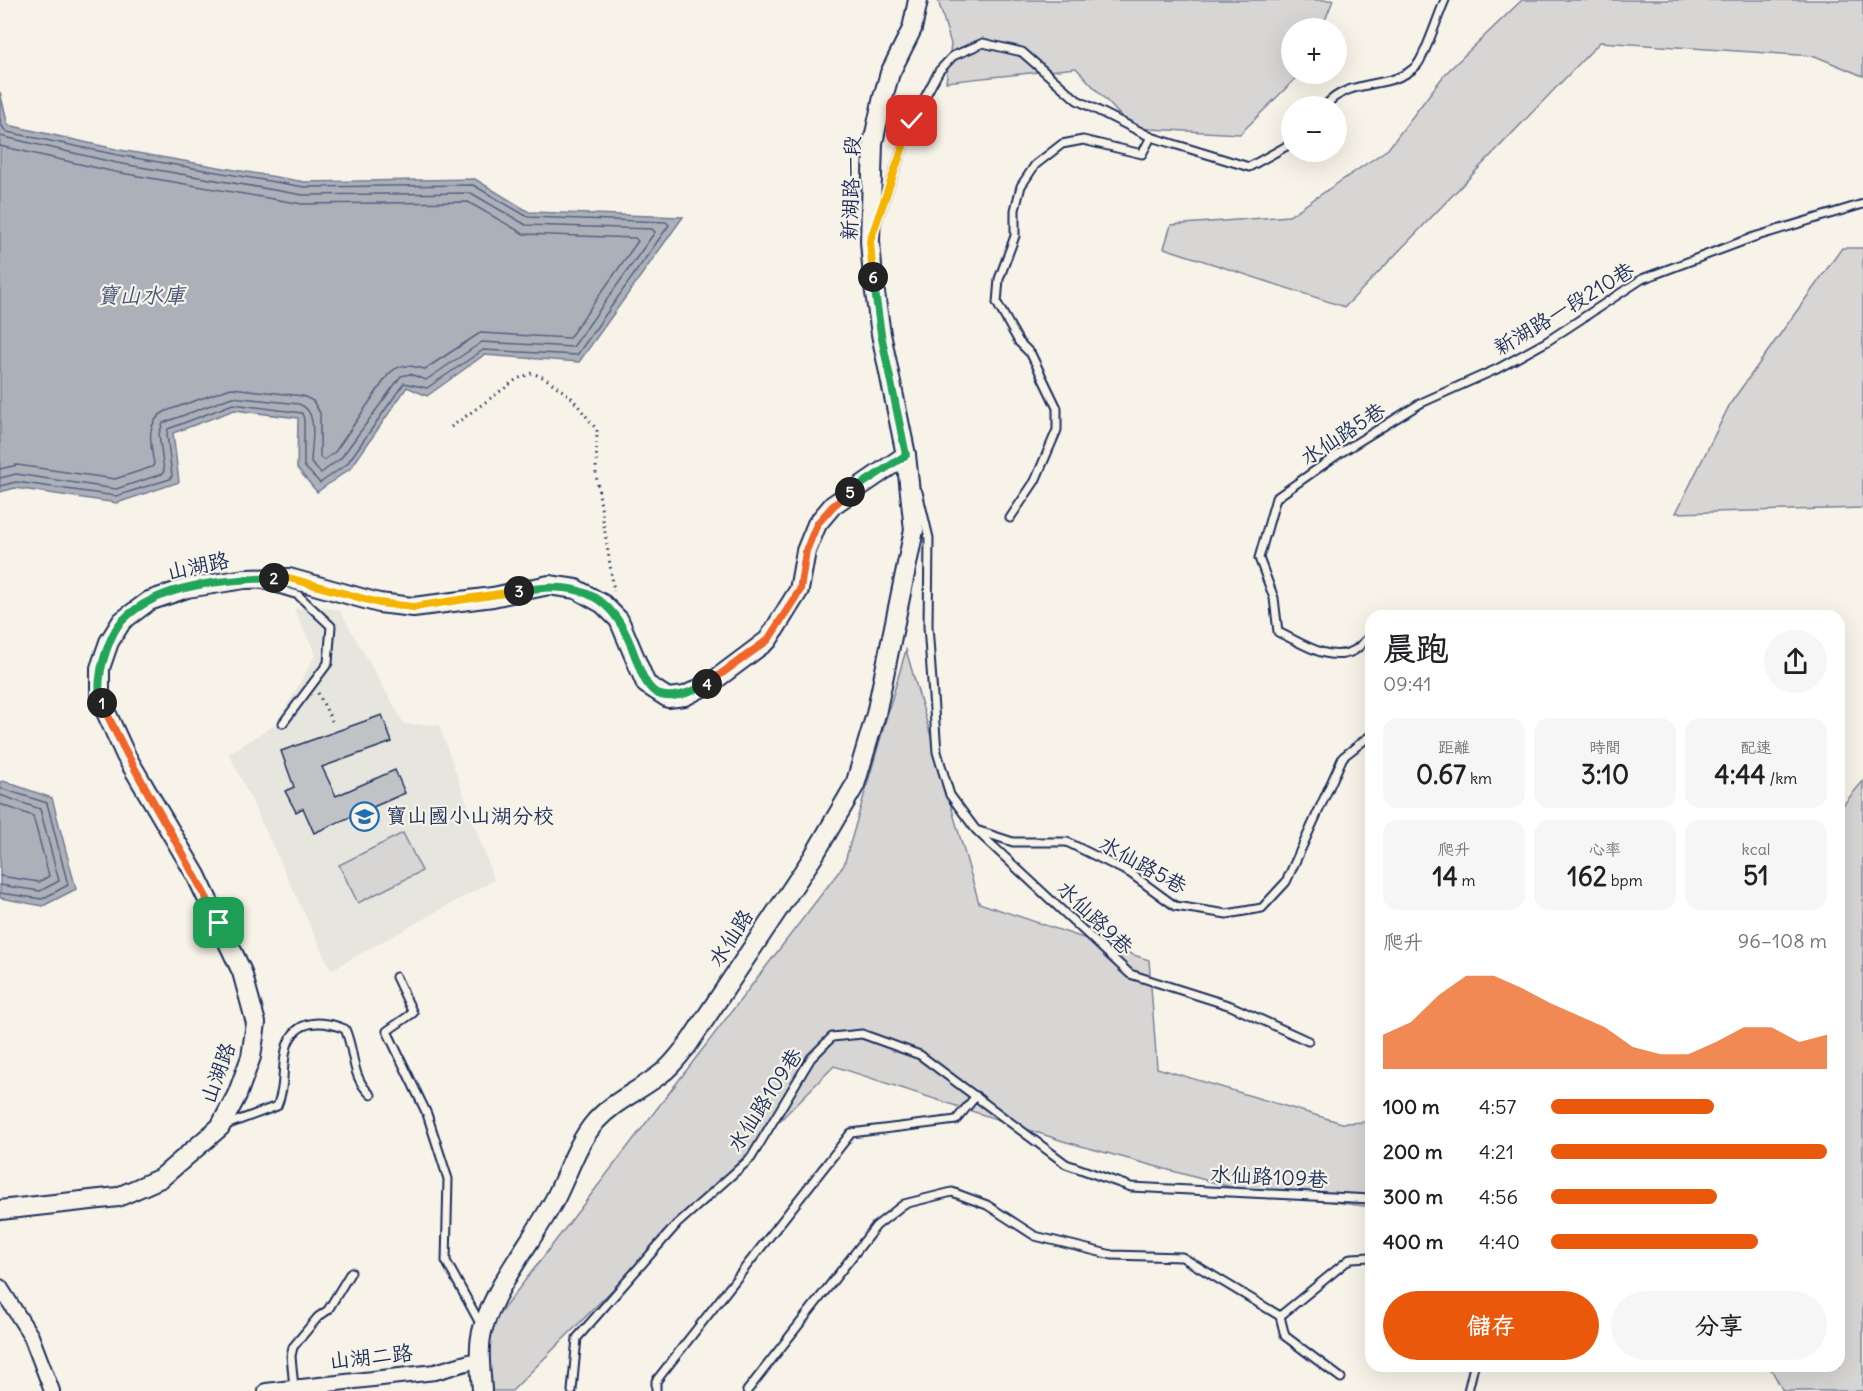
<!DOCTYPE html>
<html lang="zh-TW">
<head>
<meta charset="utf-8">
<style>
  :root { --surface:#fff; --page:#f6f6f6; --text:#202124; --muted:#757577; --accent:#ea580c }
  body { margin:0; font-family:Delius,"LXGW WenKai TC",sans-serif; background:var(--page); color:var(--text); height:100vh; display:flex; flex-direction:column; font-size:22px; white-space:nowrap }
  * { box-sizing:border-box; margin:0 }
  p { font-size:20px; color:var(--muted) }
  .icon { flex:none; width:33px; height:33px; fill:none; stroke:currentColor; stroke-width:2; stroke-linecap:round; stroke-linejoin:round }
  .map { position:relative; flex:1; overflow:hidden }
  .drawer { position:absolute; left:1365px; top:610px; width:480px; height:762px; display:flex; flex-direction:column; background:var(--surface); border-radius:18px; box-shadow:0 6px 24px #0002 }
  .drawer>* { flex:none }
  .tools { position:absolute; left:1281px; top:18px; display:grid; gap:12px }
  .tools a { display:grid; place-items:center; width:66px; height:66px; border-radius:50%; background:var(--surface); box-shadow:0 6px 24px #0002; font-size:30px }
  .pin { position:absolute; display:grid; place-items:center; width:51px; height:51px; color:#fff; margin:-26px; border-radius:12px; box-shadow:0 3px 9px #0006 }
  .km { position:absolute; width:30px; height:30px; margin:-15px; border-radius:50%; background:#222; color:#fff; font-size:16px; line-height:30px; text-align:center }
  .round { display:grid; place-items:center; flex:none; width:63px; height:63px; border-radius:32px; background:var(--page) }
  .headline { display:flex; align-items:center; justify-content:space-between; height:102px; padding:0 18px }
  h1 { font-size:33px; font-weight:700; line-height:45px }
  .stats { display:grid; grid-template-columns:repeat(3,1fr); gap:9px; height:102px; padding:6px 18px }
  .stats div { display:grid; align-content:center; border-radius:15px; background:var(--page); text-align:center }
  .stats b { font-size:26px; font-weight:700 }
  .stats small { font-size:16px; font-weight:400 }
  .stats p { font-size:16px }
  .chart { height:168px; padding:12px 18px }
  .chart p { display:flex; justify-content:space-between }
  .chart svg { width:100%; height:108px; margin-top:6px; fill:var(--accent); opacity:.7 }
  .cta { display:flex; gap:12px; margin-top:auto; padding:12px 18px }
  .cta a { flex:1; height:69px; border-radius:36px; background:var(--accent); color:#fff; font-size:24px; font-weight:700; line-height:69px; text-align:center }
  .cta a+a { background:var(--page); color:var(--text) }
  ul { padding:0 18px; list-style:none; font-size:20px }
  li { display:grid; grid-template-columns:96px 72px 1fr; align-items:center; height:45px }
  li i { height:15px; border-radius:8px; background:var(--accent) }
  .map>svg:first-child { display:block }
</style>
</head>
<body>
<div class="map">
<svg width="1863" height="1391" viewBox="0 0 1863 1391">
  <rect width="100%" height="100%" fill="#f7f3e8"/>
  <filter id="ink" filterUnits="userSpaceOnUse"><feTurbulence type="fractalNoise" baseFrequency=".0167" numOctaves="2"/><feDisplacementMap in="SourceGraphic" scale="12" xChannelSelector="R" yChannelSelector="G"/><feConvolveMatrix kernelMatrix="1 2 1 2 8 2 1 2 1" color-interpolation-filters="sRGB"/></filter>
  <g filter="url(#ink)">
    <!-- built -->
    <polygon fill="#e6e5de" points="320,606 340,611 404,724 439,725 494,880 331,970 229,753 276,724 316,655 294,609"/>
    <!-- green -->
    <g fill="#d7d6d4" stroke="#798299" stroke-width="1.5">
      <polygon points="938,0 1333,0 1322,28 1292,28 1292,74 1300,74 1240,134 1132,128 1076,68 946,82 951,44"/>
      <polygon points="1522,0 1863,0 1863,76 1815,56 1600,42 1345,307 1164,248 1171,225 1289,216 1388,149 1445,74"/>
      <polygon points="1842,248 1863,248 1863,508 1676,513 1730,404"/>
      <polygon points="906,650 979,903 1149,960 1157,1068 1342,1123 1371,1122 1371,1207 1238,1189 1063,1141 834,1066 512,1391 487,1391 484,1334 844,865"/>
      <polygon points="1863,781 1863,1391 1783,1391 1770,1367 1839,1366 1839,810"/>
      <polygon points="403,833 422,871 358,903 339,865"/>
    </g>
    <!-- water -->
    <g fill="#acb0b9" stroke="#727c95" stroke-width="1.5">
      <polygon points="0,92 8,125 120,150 305,182 475,179 529,212 683,217 579,362 484,355 427,396 407,387 351,468 317,492 297,468 298,418 234,410 173,433 179,482 117,503 15,488 0,492"/>
      <polygon points="3,781 52,798 76,889 43,906 0,898 0,782"/>
    </g>
    <g fill="none" stroke-linecap="round" stroke-linejoin="round">
      <!-- shore -->
      <g stroke="#556382" stroke-width="1.5">
        <polyline points="0,119 3,128 7,132 118,155 304,187 473,185 528,217 666,222 669,225 577,355 483,350 427,388 404,383 347,464 320,483 304,466 304,419 302,413 233,404 168,429 167,435 172,476 170,479 116,496 16,482 0,486"/>
        <path d="M0 136 117 163 303 195 471 193 526 225 652 229 655 232 573 347 482 342 426 380 410 374 401 376 341 458 321 473 311 463C311 445 320 411 299 404L232 397 163 423 159 434 164 471 162 474 116 489 16 474 0 478"/>
        <path d="M0 146 115 172 302 204 468 202 524 234 635 238 638 241 569 338 480 333 425 369C411 366 400 362 388 375L335 452 324 460 320 457V413L313 401 303 396 231 388 166 411C144 422 151 445 154 464L152 467 115 479 17 465 0 469"/>
        <polyline points="0,788 47,803 68,885 42,899 0,893"/>
        <polyline points="0,795 40,809 59,881 40,891 0,885"/>
        <polyline points="0,804 33,816 49,876 39,882 0,876"/>
      </g>
    </g>
    <!-- building -->
    <polygon fill="#c0c3c5" stroke="#1b2f5e" stroke-width="1.5" points="382,715 392,742 322,767 336,796 395,770 405,793 314,833 303,808 296,812 285,791 294,787 281,751"/>
    <g fill="none" stroke-linecap="round" stroke-linejoin="round">
      <defs>
        <g id="lane">
          <path d="M1325 106C1350 76 1393 91 1417 65 1426 54 1438 15 1445 0"/>
          <polyline points="876,224 912,121 939,71 953,56 983,43 1022,52 1077,100 1151,137 1249,167 1292,143"/>
          <polyline points="918,492 929,538 928,626 937,752 950,795 976,830 1013,842 1067,842 1130,873 1175,906 1227,914 1262,908 1286,882 1343,757 1371,735"/>
          <polyline points="1010,518 1035,481 1057,430 1057,408 1031,354 1019,342 997,303 999,279 1015,236 1015,210 1021,186 1035,165 1062,144 1083,140 1142,154 1151,137"/>
          <polyline points="265,585 298,595 331,626 328,663 283,723"/>
          <path d="M1371 636C1365 640 1359 648 1353 651 1328 663 1300 642 1278 632L1274 598 1259 558 1276 498 1340 453 1421 403 1497 369 1546 342 1642 279 1754 237 1863 204"/>
          <polyline points="978,832 1130,974 1231,1006 1308,1041"/>
          <polyline points="396,977 413,1013 387,1031 427,1114 448,1179 446,1261 481,1325"/>
          <path d="M226 1125 277 1106C286 1086 281 1067 287 1046 296 1018 323 1020 345 1029 356 1054 350 1076 371 1095"/>
          <polyline points="1280,1316 1285,1336 1341,1378"/>
          <polyline points="294,1388 291,1356 293,1347 318,1317 328,1310 351,1272"/>
          <polyline points="572,1391 577,1338 677,1224 751,1158 811,1058 832,1037 862,1034 920,1055 1066,1164 1131,1187 1371,1199"/>
          <polyline points="656,1391 656,1381 851,1133 956,1120 976,1096"/>
          <polyline points="747,1391 876,1226 904,1204 952,1192 987,1205 1035,1236 1112,1255 1182,1257 1280,1316 1351,1258 1371,1257"/>
          <polyline points="1468,1391 1474,1366"/>
        </g>
        <g id="street">
          <polyline points="0,1287 31,1336 52,1391"/>
          <polyline points="266,1391 435,1372 480,1359"/>
        </g>
        <g id="secondary">
          <polyline points="0,1210 118,1197 161,1178 220,1127 237,1095 251,1057 256,1023 242,972 196,875 126,756 100,699 100,668 109,642 122,621 149,601 187,588 245,579 289,578 379,603 413,607 493,597 549,585 576,589 603,604 619,620 646,684 668,698 685,696 712,682 768,640 799,590 806,551 817,524 833,505 906,455"/>
          <path d="M482 1391C481 1370 477 1348 483 1328 498 1280 533 1241 556 1197 569 1171 577 1143 596 1121 615 1100 641 1090 662 1073 672 1066 679 1055 687 1046L813 857 855 785 876 714 914 530 906 455 881 334 873 279 870 241 873 143 883 97 890 73 912 29 918 0"/>
        </g>
      </defs>
      <!-- lane casing -->
      <use href="#lane" stroke="#1b2f5e" stroke-width="11"/>
      <!-- street casing -->
      <use href="#street" stroke="#1b2f5e" stroke-width="18"/>
      <!-- secondary casing -->
      <use href="#secondary" stroke="#1b2f5e" stroke-width="22"/>
      <!-- path -->
      <g stroke="#1b2f5e" stroke-width="3" stroke-dasharray="1.5 4.5" stroke-linecap="butt">
        <polyline points="451,427 517,379 532,373 545,378 571,397 597,430 596,474 614,591"/>
        <polyline points="318,693 332,721"/>
      </g>
      <!-- lane -->
      <use href="#lane" stroke="#f7f3e8" stroke-width="7"/>
      <!-- street -->
      <use href="#street" stroke="#f7f3e8" stroke-width="14"/>
      <!-- secondary -->
      <use href="#secondary" stroke="#f7f3e8" stroke-width="18"/>
    </g>
  </g>
  <g fill="none" stroke-linecap="round" stroke-linejoin="round" filter="url(#ink)">
    <defs>
      <path id="split-1" d="M102 703C136 779 183 848 219 923"/>
      <path id="split-2" d="M102 703C97 691 100 670 104 658 108 645 113 630 122 621 158 583 226 580 274 578"/>
      <polyline id="split-3" points="274,578 289,578 379,603 413,607 519,591"/>
      <path id="split-4" d="M519 591C556 584 594 584 618 620 647 661 634 723 707 684"/>
      <polyline id="split-5" points="707,684 768,640 800,590 806,551 817,524 833,506 850,492"/>
      <polyline id="split-6" points="850,492 906,455 881,334 873,277"/>
      <polyline id="split-7" points="873,277 870,241 912,121"/>
    </defs>
    <!-- split-1 casing -->
    <use href="#split-1" stroke="#fff" stroke-width="12"/>
    <!-- split-2 casing -->
    <use href="#split-2" stroke="#fff" stroke-width="12"/>
    <!-- split-3 casing -->
    <use href="#split-3" stroke="#fff" stroke-width="12"/>
    <!-- split-4 casing -->
    <use href="#split-4" stroke="#fff" stroke-width="12"/>
    <!-- split-5 casing -->
    <use href="#split-5" stroke="#fff" stroke-width="12"/>
    <!-- split-6 casing -->
    <use href="#split-6" stroke="#fff" stroke-width="12"/>
    <!-- split-7 casing -->
    <use href="#split-7" stroke="#fff" stroke-width="12"/>
    <!-- split-1 -->
    <use href="#split-1" stroke="#f0652b" stroke-width="8"/>
    <!-- split-2 -->
    <use href="#split-2" stroke="#22a559" stroke-width="8"/>
    <!-- split-3 -->
    <use href="#split-3" stroke="#f5b400" stroke-width="8"/>
    <!-- split-4 -->
    <use href="#split-4" stroke="#22a559" stroke-width="8"/>
    <!-- split-5 -->
    <use href="#split-5" stroke="#f0652b" stroke-width="8"/>
    <!-- split-6 -->
    <use href="#split-6" stroke="#22a559" stroke-width="8"/>
    <!-- split-7 -->
    <use href="#split-7" stroke="#f5b400" stroke-width="8"/>
  </g>
  <!-- icons -->
  <defs>
    <symbol id="school-ring" viewBox="-11 -11 22 22"><circle r="9.5" fill="#f7f3e8" stroke="#1f6fb2" stroke-width="1.5"/><path d="M0-5L7-2L0 1L-7-2ZM-4 1L0 2.5L4 1V4Q0 6-4 4Z" fill="#1f6fb2"/></symbol>
  </defs>
  <g fill-rule="evenodd">
    <use href="#school-ring" x="348" y="800" width="33" height="33"/>
  </g>
  <g text-anchor="middle" stroke-width="4.5" stroke-linejoin="round" paint-order="stroke">
    <!-- street labels -->
    <g font-size="21" fill="#1b2f5e" stroke="#f7f3e8">
      <text transform="translate(851 188) rotate(-88)" y="7">新湖路一段</text>
      <text transform="translate(1564 309) rotate(-31)" y="7">新湖路一段210巷</text>
      <text transform="translate(1343 434) rotate(-33)" y="7">水仙路5巷</text>
      <text transform="translate(198 566) rotate(-12)" y="7">山湖路</text>
      <text transform="translate(1143 865) rotate(29)" y="7">水仙路5巷</text>
      <text transform="translate(1095 918) rotate(44)" y="7">水仙路9巷</text>
      <text transform="translate(731 938) rotate(-57)" y="7">水仙路</text>
      <text transform="translate(218 1073) rotate(-70)" y="7">山湖路</text>
      <text transform="translate(765 1100) rotate(-57)" y="7">水仙路109巷</text>
      <text transform="translate(1269 1177) rotate(3)" y="7">水仙路109巷</text>
      <text transform="translate(371 1357) rotate(-6)" y="7">山湖二路</text>
    </g>
    <!-- poi labels -->
    <g font-size="21" fill="#1b2f5e" stroke="#f7f3e8" text-anchor="start">
      <text x="386" y="823">寶山國小山湖分校</text>
    </g>
    <!-- water labels -->
    <g font-size="22" font-style="italic" fill="#465679" stroke="#f7f3e8">
      <text x="141" y="303">寶山水庫</text>
    </g>
  </g>
</svg>
<div class="tools">
<a>+</a>
<a>−</a>
</div>
<div class="pin" style="left:219px;top:923px;background:#1e9e55"><svg class="icon" aria-label="arrive" viewBox="0 0 24 24"><path d="M6 21V4h12l-3 4 3 4H6"/></svg></div>
<div class="pin" style="left:912px;top:121px;background:#d93025"><svg class="icon" aria-label="check" viewBox="0 0 24 24"><path d="M5 12l5 5 9-10"/></svg></div>
<b class="km" style="left:102px;top:703px">1</b>
<b class="km" style="left:274px;top:578px">2</b>
<b class="km" style="left:519px;top:591px">3</b>
<b class="km" style="left:707px;top:684px">4</b>
<b class="km" style="left:850px;top:492px">5</b>
<b class="km" style="left:873px;top:277px">6</b>
<section class="drawer">
<div class="headline"><div><h1>晨跑</h1><p>09:41</p></div><a class="round"><svg class="icon" aria-label="share" viewBox="0 0 24 24"><path d="M12 15V3M7 8l5-5 5 5M5 13v7h14v-7"/></svg></a></div>
<div class="stats">
<div><p>距離</p><b>0.67<small> km</small></b></div>
<div><p>時間</p><b>3:10</b></div>
<div><p>配速</p><b>4:44<small> /km</small></b></div>
</div>
<div class="stats">
<div><p>爬升</p><b>14<small> m</small></b></div>
<div><p>心率</p><b>162<small> bpm</small></b></div>
<div><p>kcal</p><b>51</b></div>
</div>
<div class="chart"><p><span>爬升</span>96–108 m</p>
<svg viewBox="0 0 160 44" preserveAspectRatio="none"><path d="M0 44V30L10 25L20 14L30 6L40 6L50 11L60 17L70 22L80 27L90 35L100 38L110 38L120 33L130 27L140 27L150 33L160 30V44z"/></svg>
</div>
<ul>
<li><b>100 m</b>4:57<i style="width:59%"></i></li>
<li><b>200 m</b>4:21<i style="width:100%"></i></li>
<li><b>300 m</b>4:56<i style="width:60%"></i></li>
<li><b>400 m</b>4:40<i style="width:75%"></i></li>
</ul>
<div class="cta"><a>儲存</a><a>分享</a></div>
</section>
</div>
</body>
</html>
